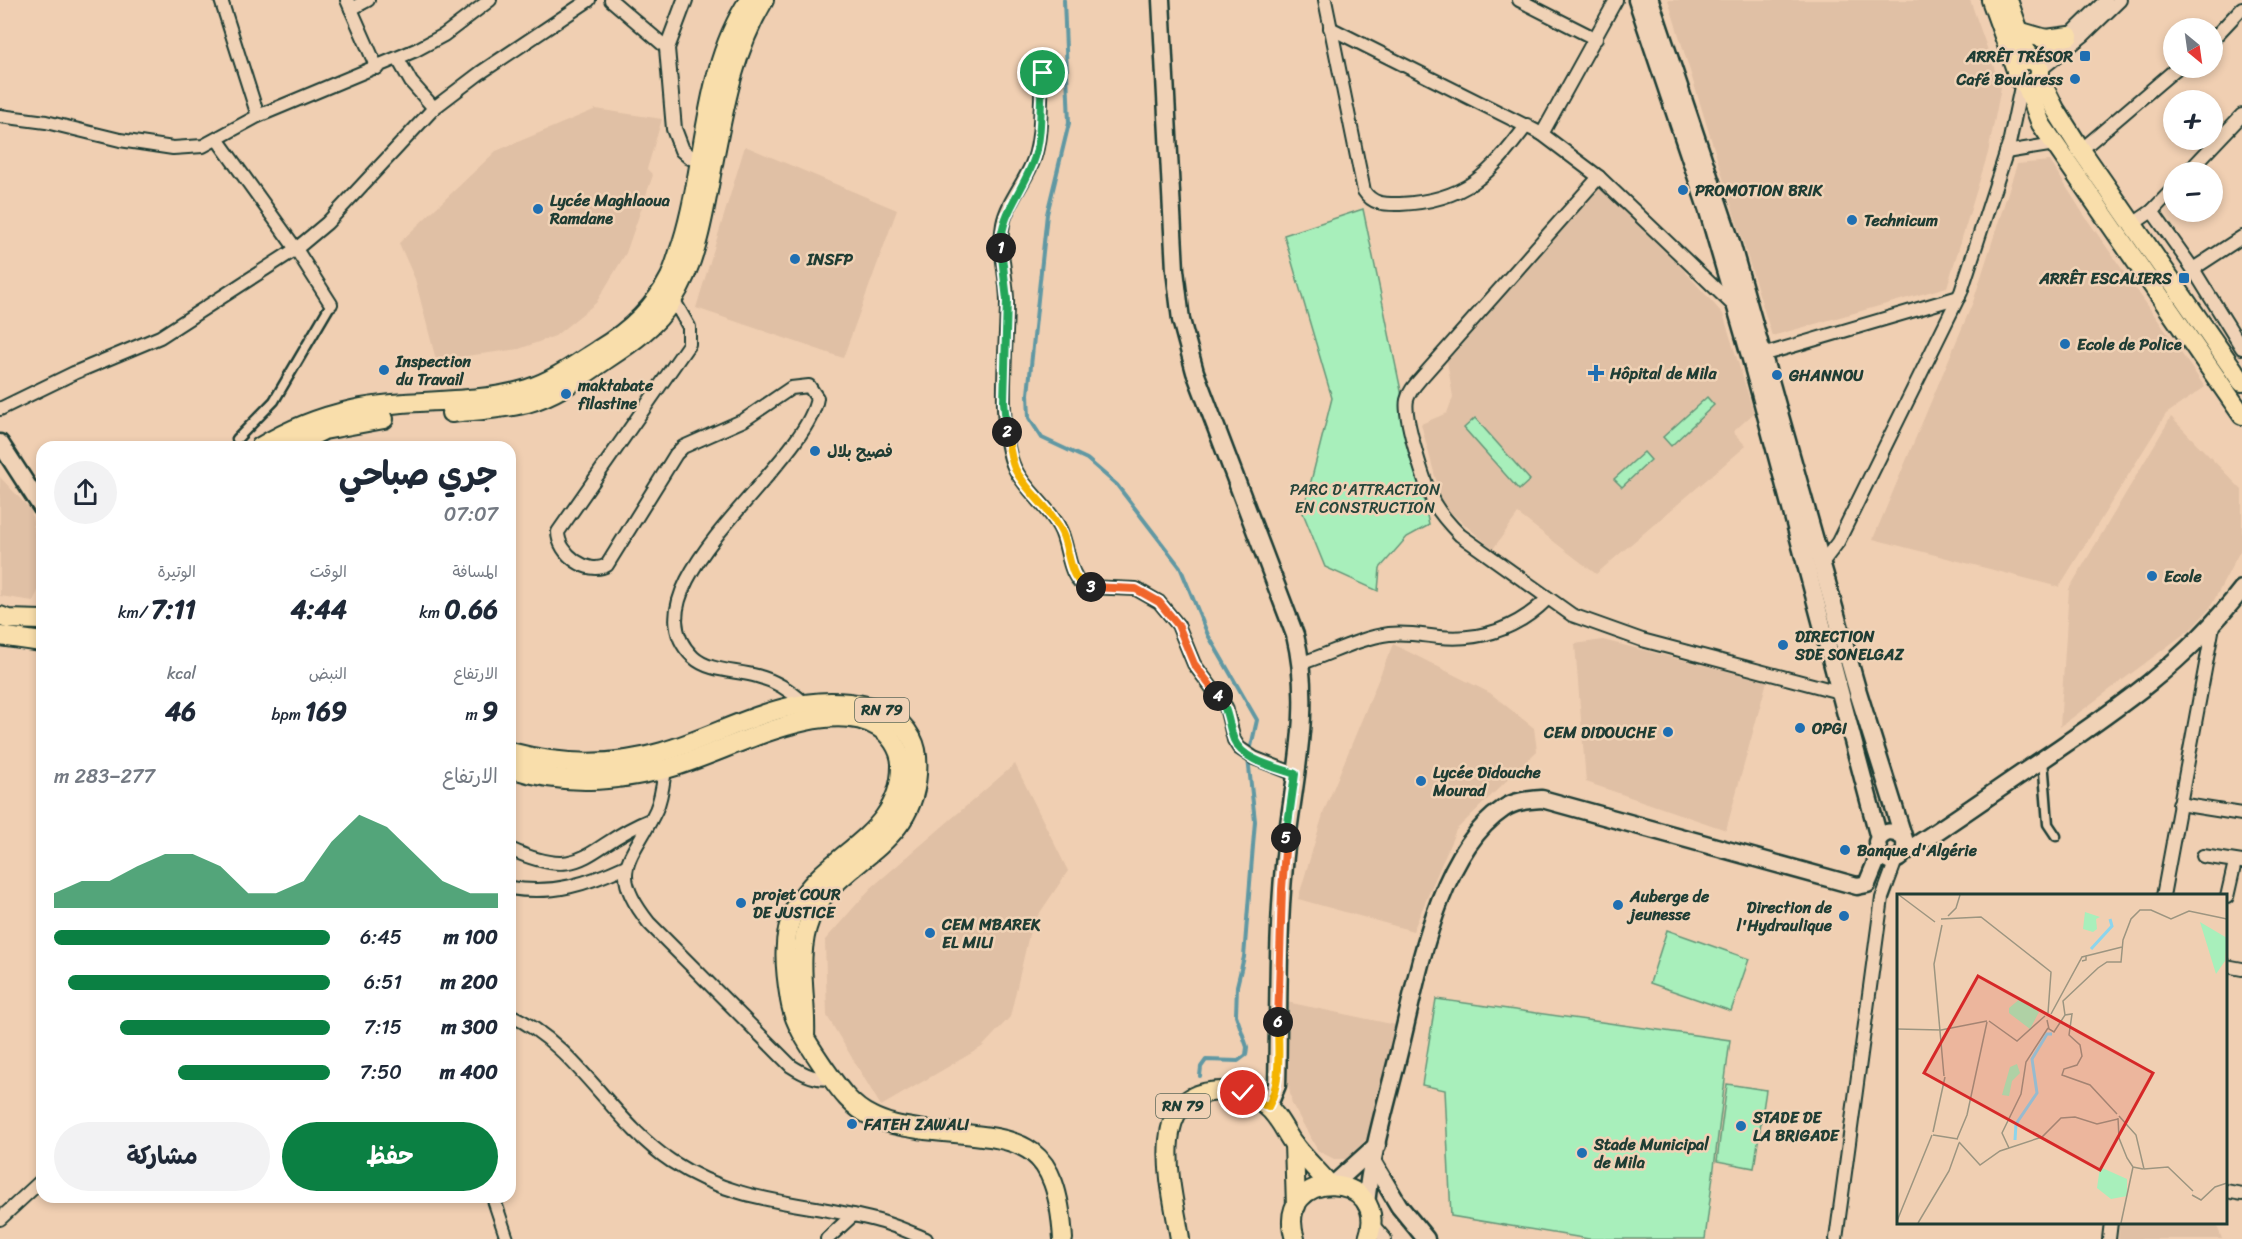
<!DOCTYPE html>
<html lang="ar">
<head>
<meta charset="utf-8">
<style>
  :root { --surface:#fff; --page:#f2f2f3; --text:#1f2937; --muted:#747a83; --accent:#0b8043 }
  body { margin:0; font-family:Sriracha,"Playpen Sans Arabic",sans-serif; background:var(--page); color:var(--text); direction:rtl; height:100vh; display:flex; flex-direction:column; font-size:22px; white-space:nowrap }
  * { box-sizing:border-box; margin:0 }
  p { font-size:20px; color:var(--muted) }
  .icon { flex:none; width:33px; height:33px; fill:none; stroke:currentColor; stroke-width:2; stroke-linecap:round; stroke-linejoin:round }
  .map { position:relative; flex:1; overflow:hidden; direction:ltr }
  .details { position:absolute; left:36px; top:441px; width:480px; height:762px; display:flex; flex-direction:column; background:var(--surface); border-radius:18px; box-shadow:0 3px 9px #0003; direction:rtl }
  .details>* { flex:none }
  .needle { width:39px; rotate:151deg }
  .controls { position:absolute; left:2163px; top:18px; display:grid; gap:12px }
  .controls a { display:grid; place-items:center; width:60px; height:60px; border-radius:50%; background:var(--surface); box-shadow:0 3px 9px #0003; font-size:30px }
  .pin { position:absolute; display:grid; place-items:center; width:51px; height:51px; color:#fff; margin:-26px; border:3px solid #fff; border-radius:50%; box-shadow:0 2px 6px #0007 }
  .km { position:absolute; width:30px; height:30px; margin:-15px; border-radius:50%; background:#222; color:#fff; font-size:16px; line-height:30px; text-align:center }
  .round { display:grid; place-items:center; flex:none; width:63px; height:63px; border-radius:32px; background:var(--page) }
  .overview { display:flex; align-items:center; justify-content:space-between; height:102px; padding:0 18px }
  h1 { font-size:33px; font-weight:700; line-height:45px }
  .metrics { display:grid; grid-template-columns:repeat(3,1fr); gap:9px; height:102px; padding:6px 18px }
  .metrics div { display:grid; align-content:center }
  .metrics b { font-size:26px; font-weight:700 }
  .metrics small { font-size:16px; font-weight:400 }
  .metrics p { font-size:16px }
  .chart { height:168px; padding:12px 18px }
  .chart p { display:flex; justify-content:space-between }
  .chart svg { width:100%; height:108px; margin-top:6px; fill:var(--accent); opacity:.7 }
  .cta { display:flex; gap:12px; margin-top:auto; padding:12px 18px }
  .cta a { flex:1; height:69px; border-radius:36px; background:var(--accent); color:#fff; font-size:24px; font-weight:700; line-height:69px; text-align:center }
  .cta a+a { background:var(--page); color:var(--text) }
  ul { padding:0 18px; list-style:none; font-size:20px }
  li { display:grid; grid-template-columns:96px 72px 1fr; align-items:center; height:45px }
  li i { height:15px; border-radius:8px; background:var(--accent) }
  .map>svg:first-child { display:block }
</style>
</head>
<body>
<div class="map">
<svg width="2242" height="1239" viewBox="0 0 2242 1239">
  <rect width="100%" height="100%" fill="#f0cfb2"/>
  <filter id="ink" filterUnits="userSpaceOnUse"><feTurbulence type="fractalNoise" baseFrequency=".0167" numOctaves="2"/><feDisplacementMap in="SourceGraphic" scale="12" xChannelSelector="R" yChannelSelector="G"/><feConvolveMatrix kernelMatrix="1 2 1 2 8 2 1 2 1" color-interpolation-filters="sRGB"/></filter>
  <g filter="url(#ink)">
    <!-- built -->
    <g fill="#e0c0a5">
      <polygon points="1668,0 1970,0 2001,87 1988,153 1947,287 1772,336"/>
      <polygon points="596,109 662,119 647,169 653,175 626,253 596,303 555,336 519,349 436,360 415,279 399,243 496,151"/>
      <polygon points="745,146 897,210 843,358 696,308"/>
      <polygon points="2050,161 2084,215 2205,387 2166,414 2059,587 1873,539 1973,302 2017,164"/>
      <polygon points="1600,188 1682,268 1723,314 1754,413 1733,432 1746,446 1596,574 1518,514 1493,549 1443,506 1421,424 1447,413 1453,397 1447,361"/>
      <polygon points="2171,417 2242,490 2242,547 2210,608 2192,628 2060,727 2069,589"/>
      <polygon points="0,477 31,510 42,576 42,583 33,601 0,596"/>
      <polygon points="1603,640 1767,681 1726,830 1586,782 1575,644"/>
      <polygon points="1393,644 1490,693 1534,728 1537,751 1456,830 1413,931 1298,899 1324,811"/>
      <polygon points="1015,764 1068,871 1031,926 1010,1017 982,1047 881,1106 827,1016 825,940 871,888"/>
      <polygon points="1282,1001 1396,1025 1369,1137 1346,1159 1334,1159 1318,1151 1292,1104 1283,1054"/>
      <polygon points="2120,1223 2216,1223 2222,1239 2118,1239"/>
    </g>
    <!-- green -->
    <g fill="#a8efbb" stroke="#649678" stroke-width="1.5">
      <polygon points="1363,209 1429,525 1407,537 1380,568 1378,591 1325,567 1303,513 1332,398 1284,235"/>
      <polygon points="1707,397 1714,405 1671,446 1663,437"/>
      <polygon points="1475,418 1530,480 1519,490 1464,428"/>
      <polygon points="1644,452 1651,460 1622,487 1614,479"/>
      <polygon points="1667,930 1749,959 1731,1011 1650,983"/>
      <polygon points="1436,999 1730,1040 1705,1239 1589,1239 1451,1216 1445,1090 1422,1085"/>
      <polygon points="1727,1084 1766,1090 1754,1168 1717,1161"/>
    </g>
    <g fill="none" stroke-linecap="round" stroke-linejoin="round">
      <!-- stream -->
      <g stroke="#6098a3" stroke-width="4">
        <polyline points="1064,0 1069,123 1047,214 1028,394 1029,418 1042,438 1087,459 1117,485 1180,567 1208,635 1257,720 1250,751"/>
        <polyline points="1200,1076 1201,1067 1206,1060 1238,1061 1246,1055 1247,1047 1236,1015 1237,986 1244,957 1255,821 1248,758"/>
      </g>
      <defs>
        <g id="pedestrian">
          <polyline points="237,439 274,401 331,304"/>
          <polyline points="2043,759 2048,824 2056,836"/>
        </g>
        <g id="minor">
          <polyline points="221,0 258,116"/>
          <polyline points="347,0 377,68"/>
          <polyline points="611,0 667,48"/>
          <path d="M1325 0 1364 191C1373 205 1385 204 1400 204 1466 201 1490 174 1527 125"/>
          <polyline points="1519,0 1596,39"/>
          <polyline points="351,9 368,0"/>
          <polyline points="1330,28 1542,134 1599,177 1734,306"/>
          <polyline points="2212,40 2242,8"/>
          <polyline points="398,59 411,82 434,108"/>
          <polyline points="2032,61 2069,36 2106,0"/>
          <polyline points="2040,70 2084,35 2120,0"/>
          <path d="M1043 73C1039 101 1043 132 1034 159 1026 181 1007 202 1003 224 998 251 1007 275 1007 302 1007 346 996 430 1015 469 1026 491 1048 506 1059 527 1070 546 1066 577 1087 587L1136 589 1159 602 1178 625 1194 664 1226 707 1234 740 1239 748 1254 758 1295 774"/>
          <polyline points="0,116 46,122 120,140 173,148 203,146 258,116 416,50 444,35 490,0"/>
          <polyline points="1542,134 1616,0"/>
          <polyline points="217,139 296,249 331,304"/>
          <polyline points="2081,150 2177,68"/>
          <polyline points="2006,152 2055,144"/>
          <polyline points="2188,172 2242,115"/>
          <path d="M1599 177 1422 377C1416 384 1409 391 1407 400 1403 417 1425 485 1434 503 1441 515 1450 525 1460 535L1572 615 1642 640 1839 692"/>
          <polyline points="2152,211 2193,269 2242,348"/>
          <polyline points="2133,224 2152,211 2174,188"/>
          <polyline points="2193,269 2242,237"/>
          <path d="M673 299 689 327V344L558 532C558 554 588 576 607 565L676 454 683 447 744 420 791 388 809 386 817 398C806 467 620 587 693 657 709 672 736 670 757 676 776 681 790 690 804 703"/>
          <polyline points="1762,355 1959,297"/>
          <polyline points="0,409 74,373 160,337 296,249 327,223 434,108 480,73 589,0"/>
          <polyline points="1822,563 1838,542 1961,292 2009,144 2022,82"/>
          <path d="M1302 663C1330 654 1359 638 1389 634 1406 632 1421 635 1439 637 1482 641 1517 629 1547 599"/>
          <path d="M665 769C663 783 662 797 656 810 632 861 606 869 649 923L791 1066C805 1075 816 1080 832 1079"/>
          <polyline points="2179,804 2242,814"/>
          <path d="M510 849C586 884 586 845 650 820"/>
          <polyline points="2203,856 2242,862"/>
          <path d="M510 888C554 895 587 884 626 866"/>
          <polyline points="2163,896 2213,626"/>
          <polyline points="2227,897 2235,862"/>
          <polyline points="2226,966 2242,969"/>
          <path d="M510 1015C577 1045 611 1121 671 1161 739 1205 801 1201 875 1220 892 1224 909 1232 926 1239"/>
          <polyline points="2226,1191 2242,1194"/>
          <polyline points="493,1197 507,1239"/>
          <polyline points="0,1219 42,1180"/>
          <polyline points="1371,1223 1385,1239"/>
          <polyline points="827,1239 853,1215"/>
          <polyline points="1836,1239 1882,898 1896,860"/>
          <polyline points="2109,1239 2111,1222"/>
        </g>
        <polyline id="tertiary" points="685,0 667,48 674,129 682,150 690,157 708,162"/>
        <g id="secondary">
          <path d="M1161 0 1175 270 1181 320 1195 372 1295 635C1314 712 1291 788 1284 866 1277 938 1279 1012 1277 1085L1268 1107"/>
          <polyline points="1637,0 1708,211 1751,359 1879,838"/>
          <path d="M1650 0 1730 239 1857 689 1905 842C1906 852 1902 859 1891 861L1879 855 1877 842C1882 832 1892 829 1901 836"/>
          <polyline points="0,443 42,508"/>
          <path d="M1905 852C1947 826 1988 796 2030 768 2111 713 2182 667 2242 589"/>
          <polyline points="1374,1164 1399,1206 1426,1239"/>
          <polyline points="1334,1184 1377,1145"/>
          <path d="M1366 1204C1371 1153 1387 1102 1399 1052 1417 980 1437 853 1503 809 1514 801 1528 800 1542 799L1857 886 1867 884 1879 855"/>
        </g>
        <g id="primary">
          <polyline points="1991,0 2016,70"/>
          <polyline points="2008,0 2029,60"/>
          <polyline points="2018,31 2046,39 2069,36"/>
          <circle cx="2028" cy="72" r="12"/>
          <polyline points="2039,77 2055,109 2081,150 2242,382"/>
          <polyline points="2026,84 2041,124 2242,415"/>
          <path d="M451 413C476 411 503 409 527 403 556 395 582 376 607 359 630 344 656 326 671 302 698 260 704 212 713 164 724 107 734 50 764 0"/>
          <path d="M260 447C288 430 320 417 352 410 409 397 470 406 527 389 553 381 576 364 598 350 628 332 654 309 670 277 675 266 678 254 682 243 707 163 702 71 749 0"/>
          <polyline points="289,447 324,430 384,419"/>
          <polyline points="0,616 8,619 42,620"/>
          <polyline points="0,636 42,642"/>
          <path d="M510 752C559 765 612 767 662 752 725 734 780 695 849 703 876 706 898 713 912 739 918 750 918 762 917 774 912 851 833 861 810 919 795 956 807 998 805 1037"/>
          <path d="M510 768C566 786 613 782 669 768 724 754 823 694 878 727 890 734 900 749 901 763 903 837 825 852 796 907 781 935 785 970 790 1000 794 1025 811 1048 825 1069 838 1087 850 1106 871 1116 888 1125 907 1127 925 1130 1015 1140 1056 1131 1063 1239"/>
          <polyline points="1294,1144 1296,1206"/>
          <path d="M1180 1239C1174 1197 1145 1100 1210 1092 1230 1089 1250 1093 1266 1106 1278 1115 1284 1130 1293 1143 1303 1157 1317 1170 1329 1184"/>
          <path d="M1295 1239C1272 1166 1393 1169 1368 1239"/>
        </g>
      </defs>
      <!-- pedestrian casing -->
      <use href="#pedestrian" stroke="#1f3d34" stroke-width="13"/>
      <!-- minor casing -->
      <use href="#minor" stroke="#1f3d34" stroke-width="16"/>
      <!-- tertiary casing -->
      <use href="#tertiary" stroke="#1f3d34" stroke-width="18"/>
      <!-- secondary casing -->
      <use href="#secondary" stroke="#1f3d34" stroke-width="21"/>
      <!-- primary casing -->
      <use href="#primary" stroke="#1f3d34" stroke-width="22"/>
      <!-- pedestrian -->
      <use href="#pedestrian" stroke="#f0d2b6" stroke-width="8"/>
      <!-- minor -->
      <use href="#minor" stroke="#f0d2b6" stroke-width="12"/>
      <!-- tertiary -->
      <use href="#tertiary" stroke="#f0d2b6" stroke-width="14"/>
      <!-- secondary -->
      <use href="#secondary" stroke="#f0d2b6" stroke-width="16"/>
      <!-- primary -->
      <use href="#primary" stroke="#f9deab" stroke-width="18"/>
    </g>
  </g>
  <g fill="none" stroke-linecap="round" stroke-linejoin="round" filter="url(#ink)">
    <defs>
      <path id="split-1" d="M1001 248C999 214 1025 189 1035 157 1043 130 1039 100 1043 73"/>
      <polyline id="split-2" points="1001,248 1007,300 1004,402 1007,432"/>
      <path id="split-3" d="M1007 432C1009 444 1010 457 1015 469 1027 493 1051 508 1062 533 1070 549 1068 585 1091 587"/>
      <polyline id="split-4" points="1091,587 1136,589 1159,602 1178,625 1194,664 1218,696"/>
      <path id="split-5" d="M1218 696C1229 710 1228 725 1234 740 1243 761 1276 767 1295 774L1286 838"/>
      <polyline id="split-6" points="1278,1022 1282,889 1286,838"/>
      <path id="split-7" d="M1243 1093 1268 1107C1282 1081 1278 1050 1278 1022"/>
    </defs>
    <!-- split-1 casing -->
    <use href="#split-1" stroke="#fff" stroke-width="12"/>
    <!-- split-2 casing -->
    <use href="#split-2" stroke="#fff" stroke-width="12"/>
    <!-- split-3 casing -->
    <use href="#split-3" stroke="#fff" stroke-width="12"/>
    <!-- split-4 casing -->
    <use href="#split-4" stroke="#fff" stroke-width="12"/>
    <!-- split-5 casing -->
    <use href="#split-5" stroke="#fff" stroke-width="12"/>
    <!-- split-6 casing -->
    <use href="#split-6" stroke="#fff" stroke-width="12"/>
    <!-- split-7 casing -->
    <use href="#split-7" stroke="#fff" stroke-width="12"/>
    <!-- split-1 -->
    <use href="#split-1" stroke="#22a559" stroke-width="8"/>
    <!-- split-2 -->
    <use href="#split-2" stroke="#22a559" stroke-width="8"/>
    <!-- split-3 -->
    <use href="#split-3" stroke="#f5b400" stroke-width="8"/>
    <!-- split-4 -->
    <use href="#split-4" stroke="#f0652b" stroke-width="8"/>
    <!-- split-5 -->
    <use href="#split-5" stroke="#22a559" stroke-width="8"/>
    <!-- split-6 -->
    <use href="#split-6" stroke="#f0652b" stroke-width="8"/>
    <!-- split-7 -->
    <use href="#split-7" stroke="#f5b400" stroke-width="8"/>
  </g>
  <!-- markers -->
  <g fill="#1f6fb2" stroke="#f0d2b6" stroke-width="2">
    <rect x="2079" y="50" width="12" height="12" rx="3"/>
    <circle cx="2075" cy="79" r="6"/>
    <circle cx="1683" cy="190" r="6"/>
    <circle cx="538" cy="209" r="6"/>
    <circle cx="1852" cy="220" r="6"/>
    <circle cx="795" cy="259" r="6"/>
    <rect x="2178" y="272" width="12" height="12" rx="3"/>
    <circle cx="2065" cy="344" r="6"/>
    <circle cx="384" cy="370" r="6"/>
    <path d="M1593 364h6v6h6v6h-6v6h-6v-6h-6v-6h6z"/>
    <circle cx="1777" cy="375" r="6"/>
    <circle cx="566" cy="394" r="6"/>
    <circle cx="815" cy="451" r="6"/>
    <circle cx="2152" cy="576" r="6"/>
    <circle cx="1783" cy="645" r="6"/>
    <circle cx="1800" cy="728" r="6"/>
    <circle cx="1668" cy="732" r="6"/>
    <circle cx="1421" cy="781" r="6"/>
    <circle cx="1845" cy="850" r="6"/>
    <circle cx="741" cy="903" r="6"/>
    <circle cx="1618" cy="905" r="6"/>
    <circle cx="1844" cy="916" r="6"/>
    <circle cx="930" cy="933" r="6"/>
    <circle cx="852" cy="1124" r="6"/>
    <circle cx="1741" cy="1126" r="6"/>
    <circle cx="1582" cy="1153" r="6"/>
  </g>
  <g text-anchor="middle" stroke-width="5" stroke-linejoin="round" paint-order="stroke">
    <!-- shield labels -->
    <g fill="#f0d2b6" stroke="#5e6a5b" stroke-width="1.5">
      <rect x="855" y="698" width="54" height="24" rx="4.5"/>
      <rect x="1156" y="1094" width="54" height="24" rx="4.5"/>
    </g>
    <g font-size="15" font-weight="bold" fill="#1f3d34">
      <text x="882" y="715">RN 79</text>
      <text x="1183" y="1111">RN 79</text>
    </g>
    <!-- poi labels -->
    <g font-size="16" font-weight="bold" fill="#1f3d34" stroke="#f0d2b6" text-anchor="start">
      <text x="2073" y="62" text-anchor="end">ARRÊT TRÉSOR</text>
      <text x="2063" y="85" text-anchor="end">Café Boularess</text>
      <text x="1695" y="196">PROMOTION BRIK</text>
      <text x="550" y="206">Lycée Maghlaoua<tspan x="550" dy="18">Ramdane</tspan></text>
      <text x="1864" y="226">Technicum</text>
      <text x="807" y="265">INSFP</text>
      <text x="2172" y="284" text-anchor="end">ARRÊT ESCALIERS</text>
      <text x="2077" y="350">Ecole de Police</text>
      <text x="396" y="367">Inspection<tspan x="396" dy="18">du Travail</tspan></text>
      <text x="1610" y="379">Hôpital de Mila</text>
      <text x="1789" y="381">GHANNOU</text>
      <text x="578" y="391">maktabate<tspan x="578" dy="18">filastine</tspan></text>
      <text x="827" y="457">فصيح بلال</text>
      <text x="2164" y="582">Ecole</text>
      <text x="1795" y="642">DIRECTION<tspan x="1795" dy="18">SDE SONELGAZ</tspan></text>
      <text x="1812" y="734">OPGI</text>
      <text x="1656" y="738" text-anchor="end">CEM DIDOUCHE</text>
      <text x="1433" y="778">Lycée Didouche<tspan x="1433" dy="18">Mourad</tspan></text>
      <text x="1857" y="856">Banque d'Algérie</text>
      <text x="753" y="900">projet COUR<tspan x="753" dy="18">DE JUSTICE</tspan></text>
      <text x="1630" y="902">Auberge de<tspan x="1630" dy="18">jeunesse</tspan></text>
      <text x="1832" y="913" text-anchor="end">Direction de<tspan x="1832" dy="18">l'Hydraulique</tspan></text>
      <text x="942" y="930">CEM MBAREK<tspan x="942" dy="18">EL MILI</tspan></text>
      <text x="1753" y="1123">STADE DE<tspan x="1753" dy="18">LA BRIGADE</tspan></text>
      <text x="864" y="1130">FATEH ZAWALI</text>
      <text x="1594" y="1150">Stade Municipal<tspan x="1594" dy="18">de Mila</tspan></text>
    </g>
    <!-- park labels -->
    <g font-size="16" fill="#26463b" stroke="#f0d2b6">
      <text x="1365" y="495">PARC D'ATTRACTION<tspan x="1365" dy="18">EN CONSTRUCTION</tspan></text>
    </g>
  </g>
  <!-- overview -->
  <g transform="translate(1897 894)">
    <rect width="330" height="330" fill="#f0cfb2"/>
    <path d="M188 18 203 23 199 25 200 35 196 38 186 35ZM303 28 330 44 328 67 319 80ZM124 104 142 118 133 135 112 119V114ZM120 170 123 179 115 187 112 202 105 201 113 173ZM203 273 230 285V302L214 305 200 294Z" fill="#a8efbb"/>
    <path fill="none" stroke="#8cd5ed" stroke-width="3" d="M194 55 215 32 213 25M118 246 119 230 140 199 135 165 150 140H155"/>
    <path fill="none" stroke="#9c9580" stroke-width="1.5" d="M2 1 38 28M51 22 59 14 63 1M44 25 84 23 154 78 151 119M45 31 37 70 47 182M189 62 225 53M154 120 185 63 189 62V66L185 67M168 121 166 107 201 74 210 68H224L226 46 234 25 243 16H254L274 25 292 17 330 25M150 126 152 135 157 138 168 121 175 120 172 141 183 151 185 162 180 171 167 175 165 181 193 191 220 220M92 127 120 147 148 122M0 135 44 136 90 127M222 222 239 241 247 275 271 273 296 297M221 224 222 244 230 264 236 273 246 275M36 238 48 183M36 241 61 245M60 245 70 221 90 128M62 248 83 271 103 257 145 243 164 224 178 223 200 230 221 225M112 254 105 239 124 200 129 168 151 134M295 301 304 306 318 293 330 289M0 327 35 241M21 329 52 277 62 249M224 329 236 273"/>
    <path fill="#d62828" fill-opacity="0.15" stroke="#d62828" stroke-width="3" d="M81 82 256 179 203 276 27 179Z"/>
    <rect width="330" height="330" fill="none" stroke="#1f3d34" stroke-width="3"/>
  </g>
</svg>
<div class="controls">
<a><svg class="needle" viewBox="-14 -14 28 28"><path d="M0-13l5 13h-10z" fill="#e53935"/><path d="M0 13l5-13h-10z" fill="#747a83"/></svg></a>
<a>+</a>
<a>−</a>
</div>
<div class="pin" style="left:1043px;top:73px;background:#1e9e55"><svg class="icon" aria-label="arrive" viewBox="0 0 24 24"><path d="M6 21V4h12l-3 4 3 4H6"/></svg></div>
<div class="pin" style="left:1243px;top:1093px;background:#d93025"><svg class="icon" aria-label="check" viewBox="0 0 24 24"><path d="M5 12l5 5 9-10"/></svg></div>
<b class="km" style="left:1001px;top:248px">1</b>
<b class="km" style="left:1007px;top:432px">2</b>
<b class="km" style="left:1091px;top:587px">3</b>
<b class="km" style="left:1218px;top:696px">4</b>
<b class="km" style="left:1286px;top:838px">5</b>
<b class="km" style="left:1278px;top:1022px">6</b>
<section class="details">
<div class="overview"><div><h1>جري صباحي</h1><p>07:07</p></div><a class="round"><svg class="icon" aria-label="share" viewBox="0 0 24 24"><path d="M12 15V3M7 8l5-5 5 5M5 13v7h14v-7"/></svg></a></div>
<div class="metrics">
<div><p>المسافة</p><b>0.66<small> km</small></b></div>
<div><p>الوقت</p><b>4:44</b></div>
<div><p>الوتيرة</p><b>7:11<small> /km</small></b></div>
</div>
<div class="metrics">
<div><p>الارتفاع</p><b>9<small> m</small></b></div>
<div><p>النبض</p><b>169<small> bpm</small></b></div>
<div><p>kcal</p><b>46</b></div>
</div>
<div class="chart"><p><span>الارتفاع</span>277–283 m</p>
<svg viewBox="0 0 160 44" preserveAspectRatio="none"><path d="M0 44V38L10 33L20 33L30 27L40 22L50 22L60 27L70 38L80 38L90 33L100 17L110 6L120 11L130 22L140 33L150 38L160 38V44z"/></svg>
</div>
<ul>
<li><b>100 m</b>6:45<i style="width:100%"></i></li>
<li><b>200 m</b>6:51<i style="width:95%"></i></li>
<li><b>300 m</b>7:15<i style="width:76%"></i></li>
<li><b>400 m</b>7:50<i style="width:55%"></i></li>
</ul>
<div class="cta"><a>حفظ</a><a>مشاركة</a></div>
</section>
</div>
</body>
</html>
